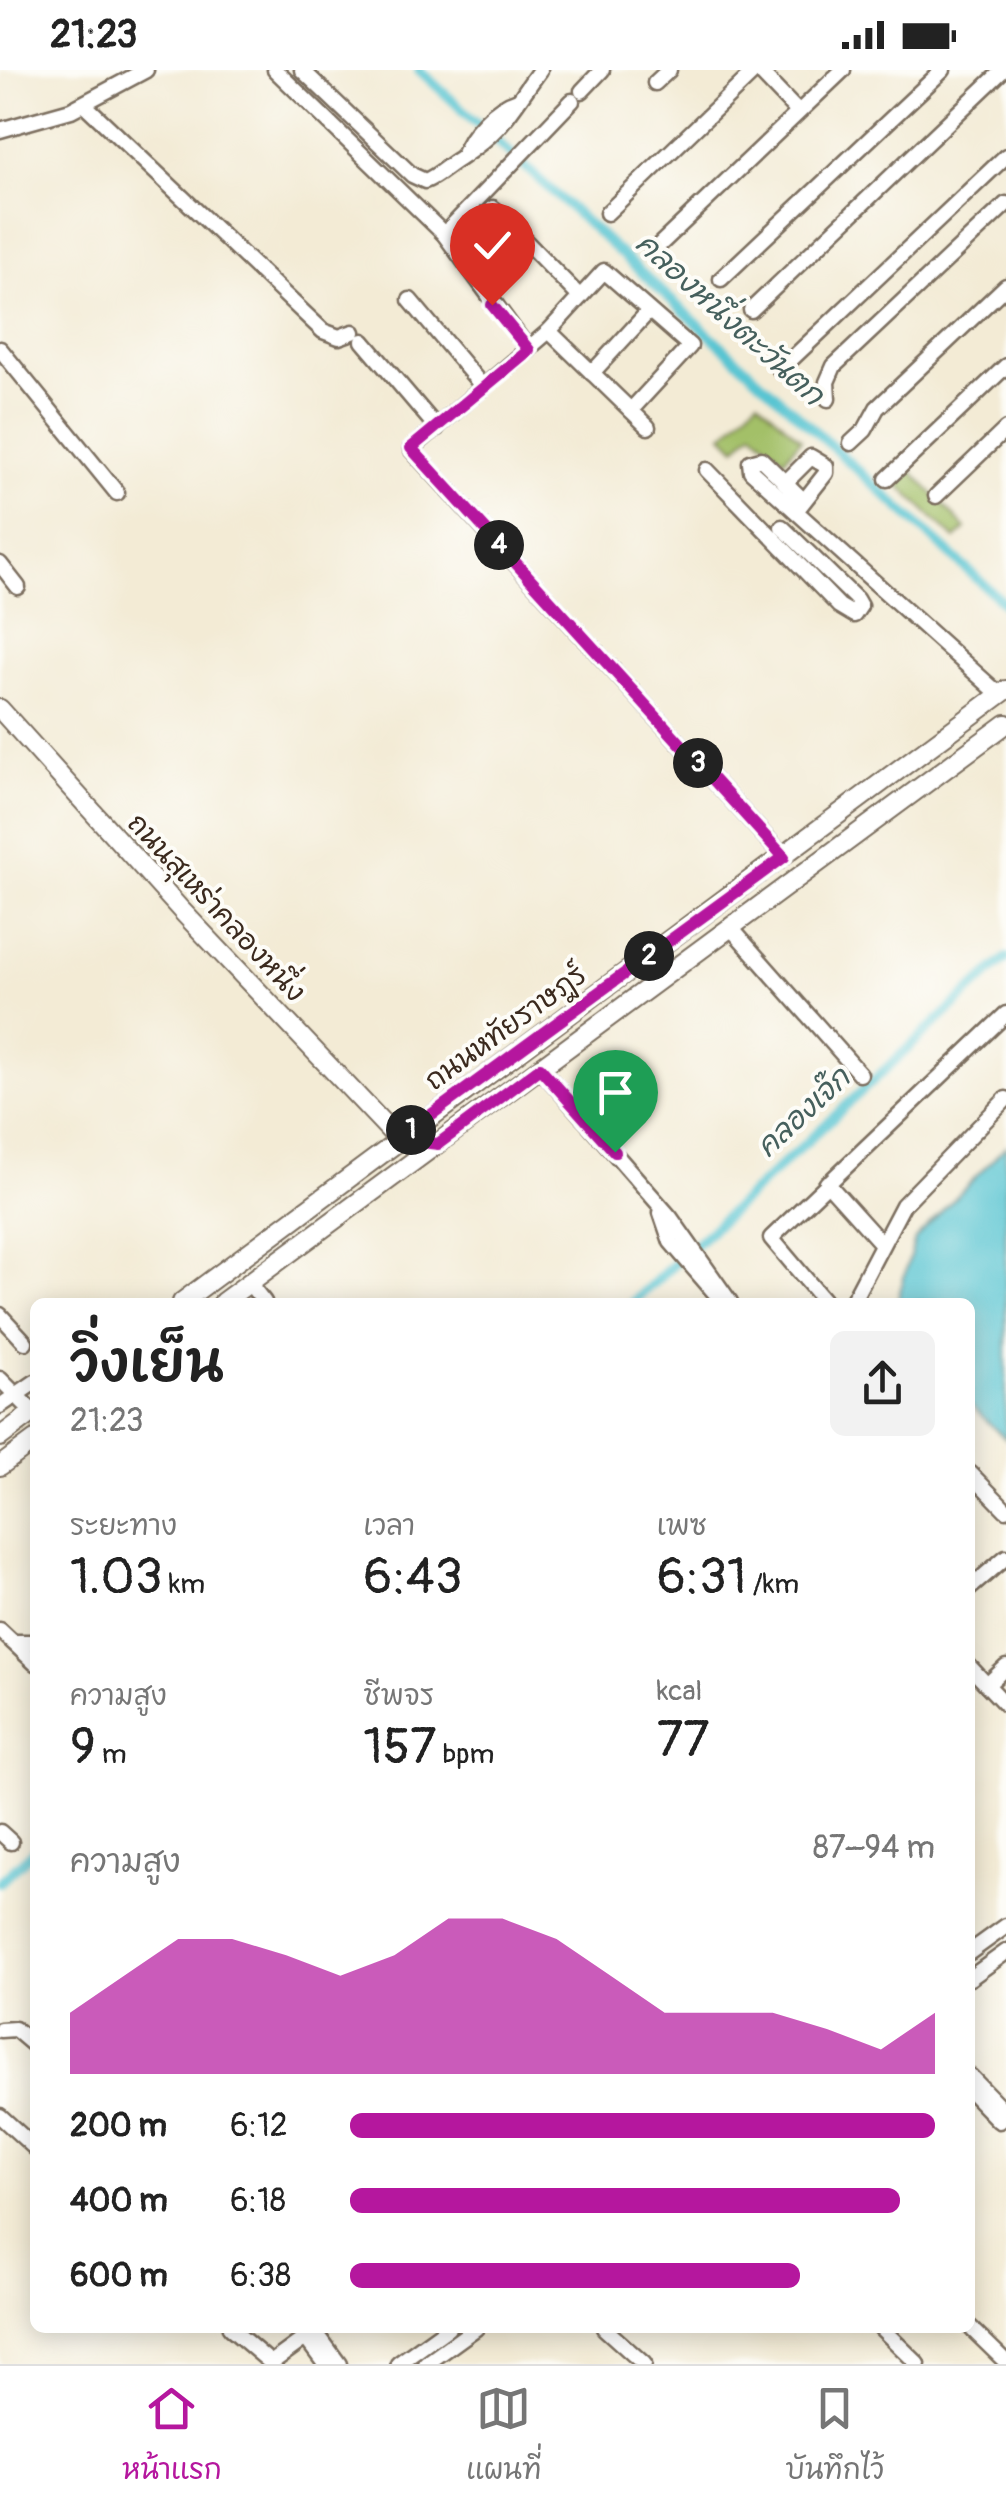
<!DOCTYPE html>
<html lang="th">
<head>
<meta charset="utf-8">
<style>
  :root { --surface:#fff; --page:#f2f2f2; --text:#222; --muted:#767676; --line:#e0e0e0; --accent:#b5179e }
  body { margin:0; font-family:Pangolin,"Playpen Sans Thai",sans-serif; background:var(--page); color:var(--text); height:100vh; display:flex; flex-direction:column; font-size:38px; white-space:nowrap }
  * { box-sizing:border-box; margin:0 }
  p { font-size:32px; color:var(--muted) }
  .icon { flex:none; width:55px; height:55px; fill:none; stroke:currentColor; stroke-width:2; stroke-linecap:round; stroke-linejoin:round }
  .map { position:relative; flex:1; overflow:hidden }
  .panel { position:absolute; left:30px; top:1228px; width:945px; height:1035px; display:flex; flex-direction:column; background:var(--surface); border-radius:15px; box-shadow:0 5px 25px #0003 }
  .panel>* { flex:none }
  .pin { position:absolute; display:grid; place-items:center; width:85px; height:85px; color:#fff; margin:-102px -42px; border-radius:50% 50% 50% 0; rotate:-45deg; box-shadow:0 0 10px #0007 }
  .pin .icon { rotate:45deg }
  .km { position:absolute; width:50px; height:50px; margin:-25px; border-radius:50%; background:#222; color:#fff; font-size:28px; line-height:50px; text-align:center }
  .round { display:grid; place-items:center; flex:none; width:105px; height:105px; border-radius:15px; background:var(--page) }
  .summary { display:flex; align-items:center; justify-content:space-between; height:170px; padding:0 40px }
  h1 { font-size:55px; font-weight:600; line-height:75px }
  .figures { display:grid; grid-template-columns:repeat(3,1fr); gap:15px; height:170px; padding:10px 40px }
  .figures div { display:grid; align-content:center }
  .figures b { font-size:50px; font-weight:600 }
  .figures small { font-size:28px; font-weight:400 }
  .figures p { font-size:28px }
  .chart { height:280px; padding:20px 40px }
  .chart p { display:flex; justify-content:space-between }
  .chart svg { width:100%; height:180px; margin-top:10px; fill:var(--accent); opacity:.7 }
  ul { padding:0 40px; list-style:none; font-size:32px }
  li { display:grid; grid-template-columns:160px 120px 1fr; align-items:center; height:75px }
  li i { height:25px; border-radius:12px; background:var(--accent) }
  .status { display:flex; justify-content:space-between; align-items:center; height:70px; padding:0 50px; background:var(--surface); direction:ltr }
  .status svg { height:28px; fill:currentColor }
  .tabs { display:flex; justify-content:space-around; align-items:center; height:140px; border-top:2px solid var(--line); background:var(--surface); font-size:28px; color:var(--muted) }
  .tabs a { display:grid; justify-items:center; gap:5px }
  .tabs .current { color:var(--accent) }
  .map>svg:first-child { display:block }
</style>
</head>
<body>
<div class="status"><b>21:23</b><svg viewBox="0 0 49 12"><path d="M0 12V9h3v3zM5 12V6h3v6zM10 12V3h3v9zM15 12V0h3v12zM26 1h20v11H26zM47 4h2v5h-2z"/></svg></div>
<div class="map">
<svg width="1006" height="2294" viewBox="0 0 1006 2294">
  <rect width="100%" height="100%" fill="#fdfcf7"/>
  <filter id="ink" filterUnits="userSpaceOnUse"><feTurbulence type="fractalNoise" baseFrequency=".01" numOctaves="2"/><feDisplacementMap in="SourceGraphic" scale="20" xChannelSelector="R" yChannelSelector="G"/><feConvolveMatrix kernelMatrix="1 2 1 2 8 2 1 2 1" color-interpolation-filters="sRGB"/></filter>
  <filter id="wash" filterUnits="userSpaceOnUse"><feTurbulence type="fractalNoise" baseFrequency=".0048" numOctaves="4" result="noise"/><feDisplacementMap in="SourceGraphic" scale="40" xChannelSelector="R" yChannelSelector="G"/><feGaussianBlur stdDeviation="2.25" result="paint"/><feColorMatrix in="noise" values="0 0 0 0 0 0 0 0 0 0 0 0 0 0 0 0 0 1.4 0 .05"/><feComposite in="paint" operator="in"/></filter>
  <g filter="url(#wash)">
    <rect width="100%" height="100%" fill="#f3ebd5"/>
    <!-- green -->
    <g fill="#a3c067" stroke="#6f7542" stroke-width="2.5">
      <polygon points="758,330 801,369 784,389 753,361 736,378 723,365"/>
      <polygon points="906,395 966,459 955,469 891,408"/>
    </g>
    <!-- water -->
    <polygon fill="#59c5d2" stroke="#4a7878" stroke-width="2.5" points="1006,1076 1006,1369 970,1335 970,1232 897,1232 915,1169"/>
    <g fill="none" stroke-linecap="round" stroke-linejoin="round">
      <!-- canal -->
      <g stroke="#59c5d2" stroke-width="10">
        <polyline points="419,0 1006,535"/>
        <polyline points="633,1232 1006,888"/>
        <polyline points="0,1812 35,1780"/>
      </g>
    </g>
  </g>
  <g filter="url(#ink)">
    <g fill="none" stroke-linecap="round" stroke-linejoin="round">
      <defs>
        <g id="minor">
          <polyline points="275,0 444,164 529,280"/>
          <path d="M302 0 412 105 425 111C438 106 447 96 459 89 505 58 509 42 540 0"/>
          <polyline points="758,0 798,42"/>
          <polyline points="655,13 669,0"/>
          <polyline points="582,21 602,0"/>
          <polyline points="84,34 323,261 339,267 353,262"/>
          <polyline points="0,60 71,40 146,0"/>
          <path d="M463 86C471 63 495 37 518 30"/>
          <polyline points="493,138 580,227"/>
          <polyline points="607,143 756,0"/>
          <polyline points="444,164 572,31"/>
          <polyline points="652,182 843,0"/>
          <polyline points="721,209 943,0"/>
          <polyline points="410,230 483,317"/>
          <polyline points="751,240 1003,0"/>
          <polyline points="549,261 604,201 690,276 631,340"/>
          <polyline points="363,271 437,358"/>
          <polyline points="0,279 117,423"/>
          <polyline points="780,300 1006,86"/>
          <polyline points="592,303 649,241"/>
          <polyline points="828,329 827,312 834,296 1006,134"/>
          <polyline points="648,357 549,261 411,379 784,787"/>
          <polyline points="851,373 865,360 877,338 1006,216"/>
          <polyline points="707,400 839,536 854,545 860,536 856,529 782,457"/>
          <polyline points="887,409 1006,296"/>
          <polyline points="785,413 811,387 826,396 826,403 800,436"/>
          <polyline points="936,426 1006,359"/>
          <polyline points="802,429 761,389 750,392 751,401 1000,625"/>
          <polyline points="0,494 18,517"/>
          <polyline points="731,858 860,1004"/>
          <polyline points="540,998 670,1147 730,1232"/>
          <polyline points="827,1113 881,1173"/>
          <polyline points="661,1143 671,1172 716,1224"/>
          <polyline points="249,1213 264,1232"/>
          <polyline points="825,1232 771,1168 1006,944"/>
          <polyline points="852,1232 903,1135 1006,1029"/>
          <polyline points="0,1245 25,1272"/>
          <polyline points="0,1309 33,1342"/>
          <polyline points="0,1336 35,1312"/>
          <polyline points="970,1403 1006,1440"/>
          <polyline points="970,1518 1006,1487"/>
          <polyline points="0,1560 35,1593"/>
          <polyline points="13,1572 35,1572"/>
          <polyline points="970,1597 1006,1635"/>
          <polyline points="987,1615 1006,1597"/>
          <polyline points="0,1762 11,1772"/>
          <polyline points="970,1882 1006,1856"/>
          <polyline points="970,1908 1006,1882"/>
          <polyline points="0,1960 15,1959 35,1976"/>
          <polyline points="970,2006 1006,2043"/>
          <polyline points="970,2021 999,2051"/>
          <polyline points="0,2046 35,2078"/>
          <polyline points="970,2257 1006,2292"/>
          <polyline points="230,2258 271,2293 319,2258"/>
          <polyline points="604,2258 644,2294"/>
          <polyline points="881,2258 918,2294"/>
          <polyline points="315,2261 339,2294"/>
          <polyline points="305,2267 325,2294"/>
          <polyline points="398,2294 448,2258"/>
          <polyline points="426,2294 476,2258"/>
        </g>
        <g id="major">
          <polyline points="0,639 181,840 398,1069"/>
          <polyline points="182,1232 1006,620"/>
          <polyline points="223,1232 1006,654"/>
          <polyline points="0,1367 35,1341"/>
          <polyline points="0,1396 35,1370"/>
        </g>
      </defs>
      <!-- minor casing -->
      <use href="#minor" stroke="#7b6e5e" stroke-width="19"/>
      <!-- major casing -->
      <use href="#major" stroke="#7b6e5e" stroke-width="22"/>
      <!-- minor -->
      <use href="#minor" stroke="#fff" stroke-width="14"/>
      <!-- major -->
      <use href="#major" stroke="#fff" stroke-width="18"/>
    </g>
  </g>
  <g fill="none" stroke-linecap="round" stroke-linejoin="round" filter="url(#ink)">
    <defs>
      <polyline id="route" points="492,235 529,280 411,378 784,787 398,1069 438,1074 540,998 615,1082"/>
    </defs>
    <!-- route casing -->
    <use href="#route" stroke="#fff" stroke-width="20"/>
    <!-- route -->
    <use href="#route" stroke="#b5179e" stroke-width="12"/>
  </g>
  <g text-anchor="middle" stroke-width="8" stroke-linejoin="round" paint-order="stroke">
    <!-- street labels -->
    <g font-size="28" fill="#3b2a1e" stroke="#fdfcf7">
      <text transform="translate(217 837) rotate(47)" y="10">ถนนสุเหร่าคลองหนึ่ง</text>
      <text transform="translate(505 957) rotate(-36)" y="10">ถนนหทัยราษฎร์</text>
    </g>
    <!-- water labels -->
    <g font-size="30" font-style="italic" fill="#46605d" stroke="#fdfcf7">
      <text transform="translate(730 249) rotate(42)" y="10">คลองหนึ่งตะวันตก</text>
      <text transform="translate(803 1042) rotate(-43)" y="10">คลองเจ๊ก</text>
    </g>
  </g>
</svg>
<div class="pin" style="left:615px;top:1082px;background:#1e9e55"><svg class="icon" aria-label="arrive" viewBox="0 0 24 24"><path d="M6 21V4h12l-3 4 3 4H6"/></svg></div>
<div class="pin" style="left:492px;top:235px;background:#d93025"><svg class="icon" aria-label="check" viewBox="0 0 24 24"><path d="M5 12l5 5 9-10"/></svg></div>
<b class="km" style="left:411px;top:1060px">1</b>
<b class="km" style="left:649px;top:886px">2</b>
<b class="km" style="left:698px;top:693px">3</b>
<b class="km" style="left:499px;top:475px">4</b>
<section class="panel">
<div class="summary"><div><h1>วิ่งเย็น</h1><p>21:23</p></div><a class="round"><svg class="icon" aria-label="share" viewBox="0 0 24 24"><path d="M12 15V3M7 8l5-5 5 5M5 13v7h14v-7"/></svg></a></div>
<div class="figures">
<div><p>ระยะทาง</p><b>1.03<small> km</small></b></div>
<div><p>เวลา</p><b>6:43</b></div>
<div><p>เพซ</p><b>6:31<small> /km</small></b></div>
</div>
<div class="figures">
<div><p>ความสูง</p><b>9<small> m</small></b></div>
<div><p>ชีพจร</p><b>157<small> bpm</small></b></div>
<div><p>kcal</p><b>77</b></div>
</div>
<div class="chart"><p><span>ความสูง</span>87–94 m</p>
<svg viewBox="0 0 160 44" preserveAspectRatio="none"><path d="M0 44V29L10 20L20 11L30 11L40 15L50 20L60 15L70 6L80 6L90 11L100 20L110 29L120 29L130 29L140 33L150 38L160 29V44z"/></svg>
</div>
<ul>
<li><b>200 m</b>6:12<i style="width:100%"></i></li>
<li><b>400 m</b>6:18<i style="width:94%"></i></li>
<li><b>600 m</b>6:38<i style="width:77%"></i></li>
</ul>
</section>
</div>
<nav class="tabs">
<a class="current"><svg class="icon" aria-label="home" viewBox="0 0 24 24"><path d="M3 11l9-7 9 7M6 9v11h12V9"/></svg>หน้าแรก</a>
<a><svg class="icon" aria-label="map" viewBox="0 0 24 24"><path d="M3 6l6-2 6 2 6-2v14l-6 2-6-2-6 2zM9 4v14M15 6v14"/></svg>แผนที่</a>
<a><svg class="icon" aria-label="saved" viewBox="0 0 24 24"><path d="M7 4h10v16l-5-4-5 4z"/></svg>บันทึกไว้</a>
</nav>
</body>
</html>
